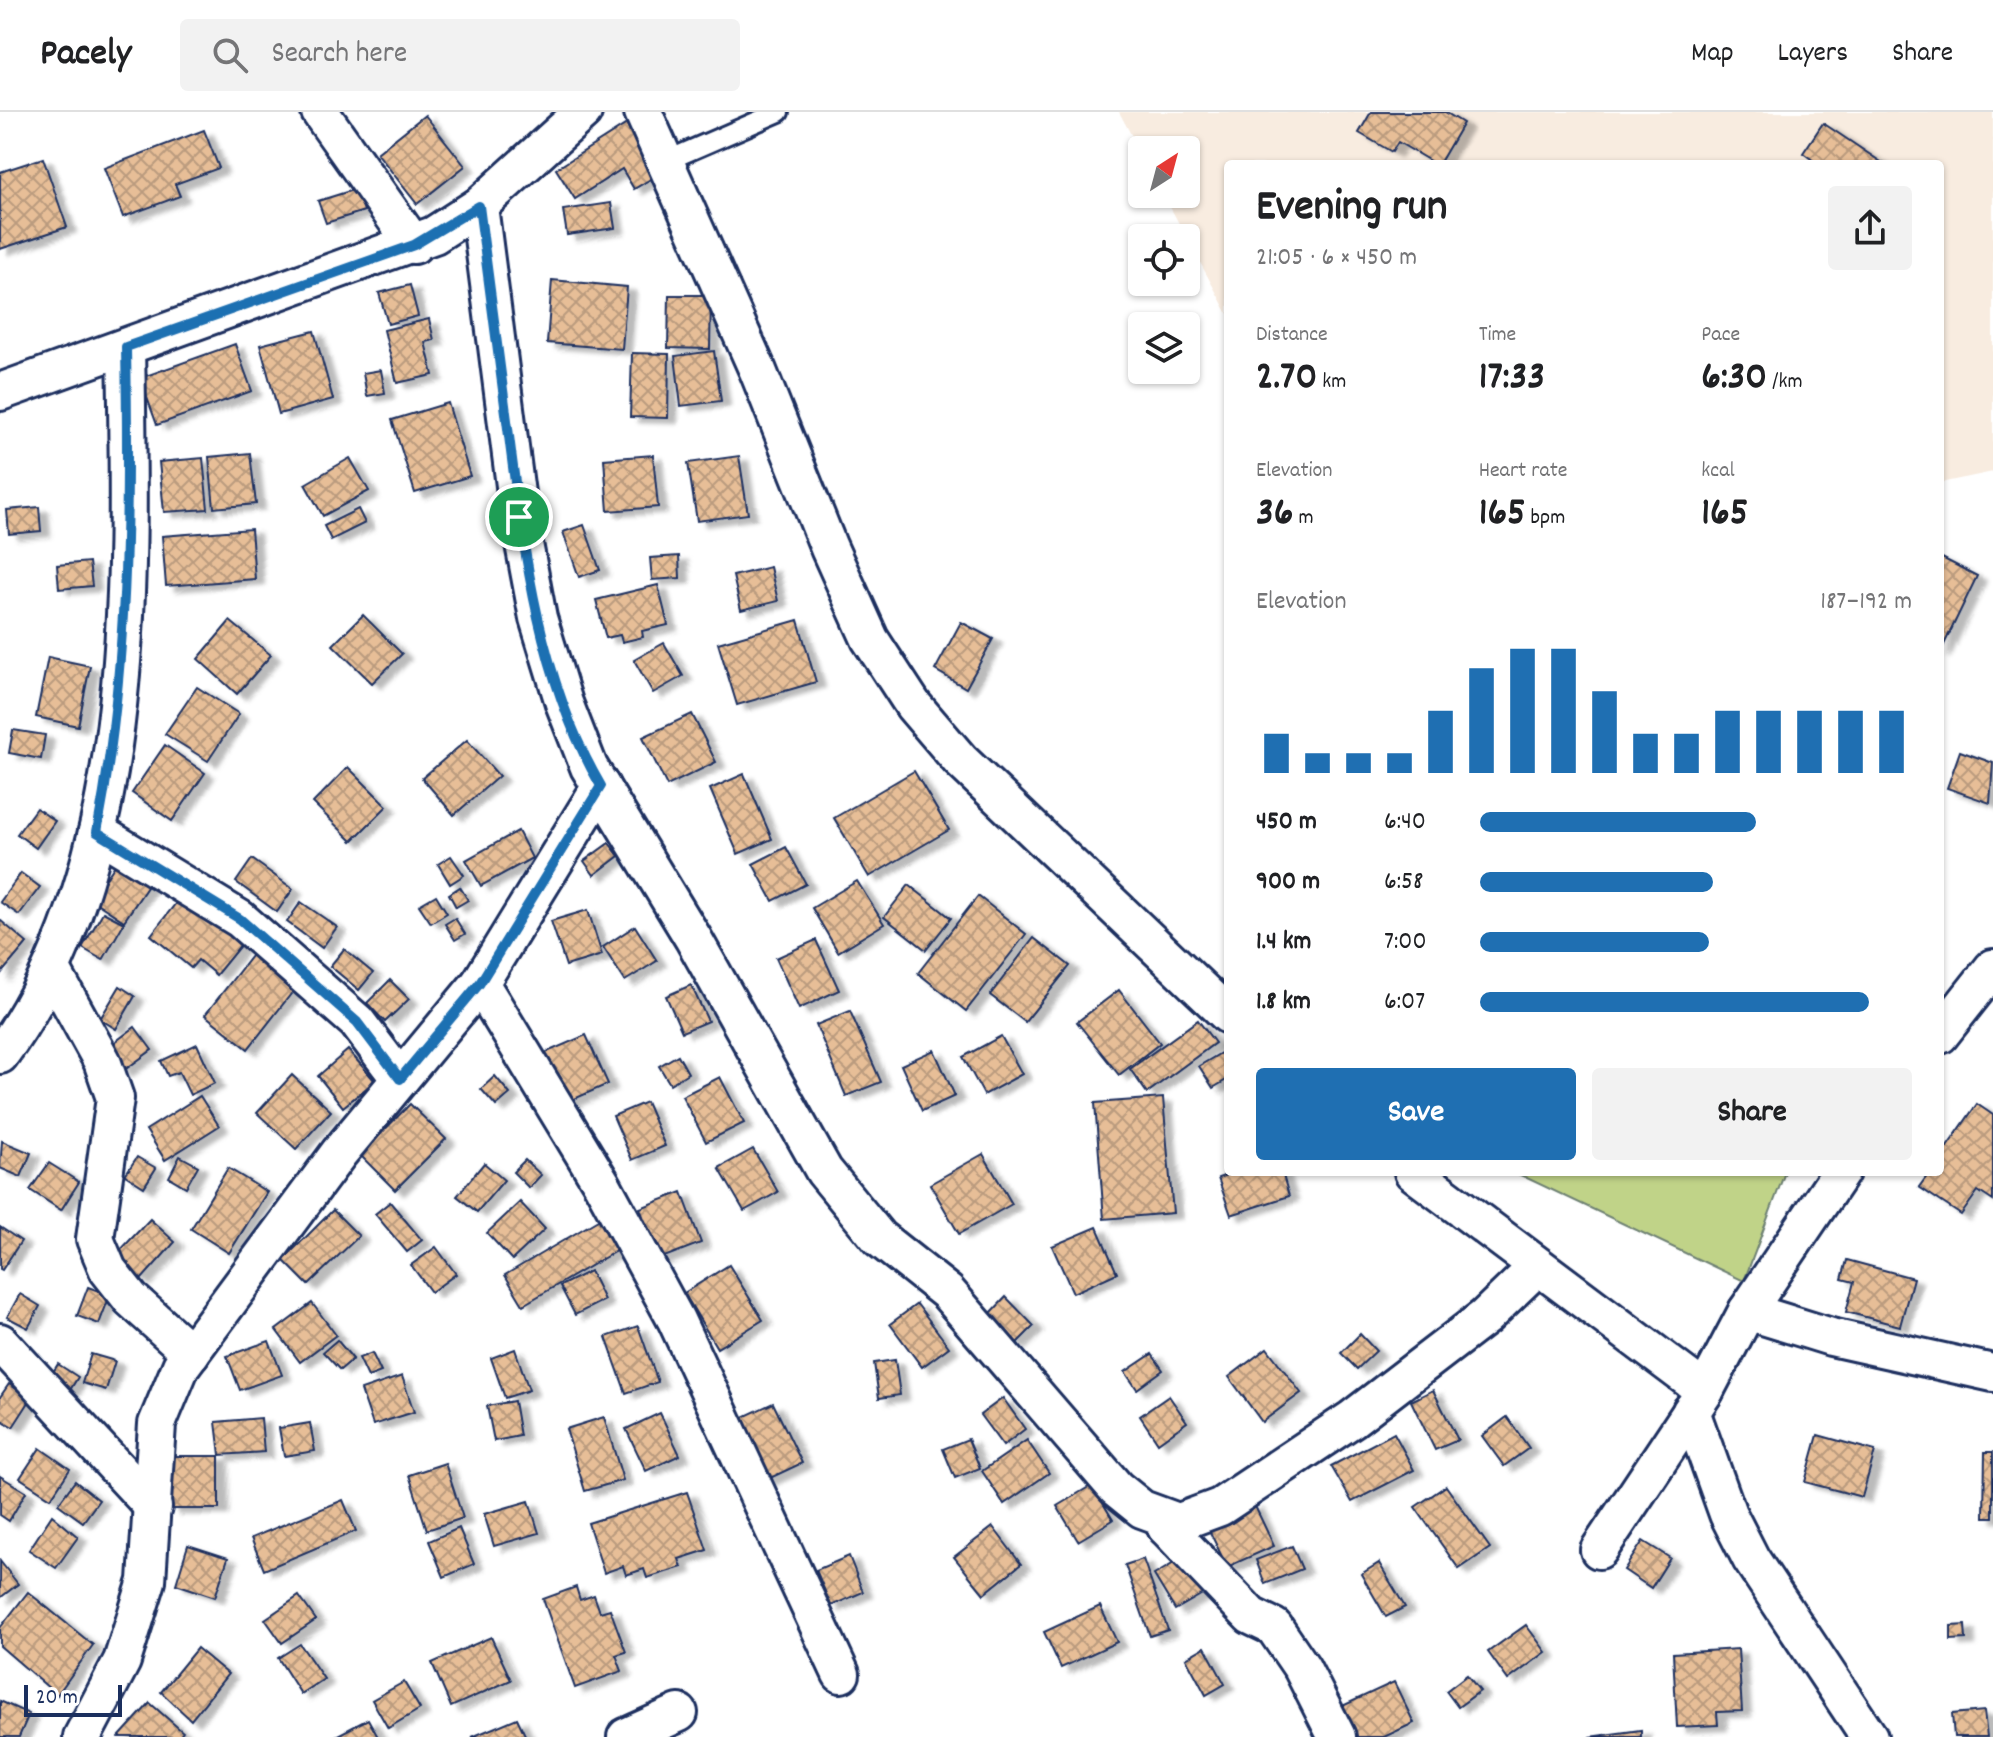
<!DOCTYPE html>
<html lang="en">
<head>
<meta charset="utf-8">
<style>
  :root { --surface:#fff; --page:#f2f2f2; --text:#202124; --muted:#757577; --line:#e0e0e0; --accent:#1f6fb2 }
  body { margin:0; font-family:Dekko,sans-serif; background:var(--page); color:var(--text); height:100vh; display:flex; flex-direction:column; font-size:30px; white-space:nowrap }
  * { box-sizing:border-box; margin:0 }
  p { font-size:26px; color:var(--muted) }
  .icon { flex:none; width:44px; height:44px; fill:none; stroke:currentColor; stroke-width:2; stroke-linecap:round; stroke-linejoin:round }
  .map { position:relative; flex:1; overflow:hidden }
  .side { position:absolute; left:1224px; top:48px; width:720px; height:1016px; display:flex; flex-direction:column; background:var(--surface); border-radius:8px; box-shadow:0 2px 6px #0004 }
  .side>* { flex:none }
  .needle { width:52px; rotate:36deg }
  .fabs { position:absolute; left:1128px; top:24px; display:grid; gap:16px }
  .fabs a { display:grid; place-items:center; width:72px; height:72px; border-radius:8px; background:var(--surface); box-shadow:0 2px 6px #0004; font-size:40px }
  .scale { position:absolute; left:24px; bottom:20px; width:98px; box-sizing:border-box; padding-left:8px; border:4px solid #1b2f5e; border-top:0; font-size:22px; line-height:28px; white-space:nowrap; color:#1b2f5e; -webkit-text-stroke:6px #fff; paint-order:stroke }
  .pin { position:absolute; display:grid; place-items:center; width:68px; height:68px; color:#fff; margin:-34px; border:4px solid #fff; border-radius:50%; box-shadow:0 2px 8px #0007 }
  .round { display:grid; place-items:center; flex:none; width:84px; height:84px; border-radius:8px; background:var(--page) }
  .overview { display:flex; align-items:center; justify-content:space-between; height:136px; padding:0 32px }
  h1 { font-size:44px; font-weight:800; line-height:60px }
  .figures { display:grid; grid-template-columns:repeat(3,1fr); gap:12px; height:136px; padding:8px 32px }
  .figures div { display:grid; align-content:center }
  .figures b { font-size:40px; font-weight:800 }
  .figures small { font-size:22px; font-weight:400 }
  .figures p { font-size:22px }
  .chart { height:224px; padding:16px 32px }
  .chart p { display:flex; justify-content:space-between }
  .chart svg { width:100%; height:144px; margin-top:8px; stroke:var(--accent); stroke-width:6 }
  .cta { display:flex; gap:16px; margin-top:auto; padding:16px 32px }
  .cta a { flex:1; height:92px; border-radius:8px; background:var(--accent); color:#fff; font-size:32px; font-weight:800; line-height:92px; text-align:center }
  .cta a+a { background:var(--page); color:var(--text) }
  ul { padding:0 32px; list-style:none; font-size:26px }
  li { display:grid; grid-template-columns:128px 96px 1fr; align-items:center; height:60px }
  li i { height:20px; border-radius:10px; background:var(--accent) }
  header { display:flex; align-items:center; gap:48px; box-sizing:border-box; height:112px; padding:0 40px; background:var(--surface); border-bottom:2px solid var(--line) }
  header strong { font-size:38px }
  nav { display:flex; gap:44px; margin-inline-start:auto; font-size:28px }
  .search { width:560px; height:72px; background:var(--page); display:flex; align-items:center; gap:20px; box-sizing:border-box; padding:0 28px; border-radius:8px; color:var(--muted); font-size:30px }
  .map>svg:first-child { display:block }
</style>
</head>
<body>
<header>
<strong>Pacely</strong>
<div class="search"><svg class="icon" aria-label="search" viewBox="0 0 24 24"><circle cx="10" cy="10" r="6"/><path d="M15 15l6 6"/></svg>Search here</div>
<nav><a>Map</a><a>Layers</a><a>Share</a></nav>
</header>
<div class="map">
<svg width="1993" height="1625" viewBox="0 0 1993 1625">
  <defs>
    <pattern id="building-cross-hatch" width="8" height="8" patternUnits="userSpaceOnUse" patternTransform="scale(2)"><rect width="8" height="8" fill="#e7be97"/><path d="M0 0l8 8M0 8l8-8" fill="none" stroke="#ba9b7e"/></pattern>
    <filter id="shadow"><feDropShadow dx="9" dy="5" stdDeviation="2" flood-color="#0004"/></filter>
  </defs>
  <rect width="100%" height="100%" fill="#fff"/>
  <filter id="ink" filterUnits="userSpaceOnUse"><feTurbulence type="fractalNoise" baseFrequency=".0125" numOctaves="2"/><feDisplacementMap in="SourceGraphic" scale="16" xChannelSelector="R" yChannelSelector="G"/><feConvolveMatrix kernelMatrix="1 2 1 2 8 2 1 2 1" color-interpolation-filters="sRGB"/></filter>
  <g filter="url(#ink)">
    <!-- built -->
    <polygon fill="#f8ece0" points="1119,0 1993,0 1993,360 1940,371 1940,52 1228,52 1228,202 1163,82 1186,82 1186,38 1142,38 1142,43"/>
    <!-- garden -->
    <polygon fill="#c0d388" stroke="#6e8173" stroke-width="2" points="1514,1060 1785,1060 1744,1169"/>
    <!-- building -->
    <g fill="url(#building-cross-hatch)" stroke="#1b2f5e" stroke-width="2" filter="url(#shadow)">
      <polygon points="1371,0 1445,0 1463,11 1439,52 1435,52 1398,30 1392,40 1359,21"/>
      <polygon points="425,3 465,54 417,92 377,41"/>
      <polygon points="630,10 662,60 634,77 622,57 575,87 556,57"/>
      <polygon points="1823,11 1884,52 1818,52 1803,41"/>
      <polygon points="204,18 219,56 175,72 180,84 123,105 104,56"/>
      <polygon points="43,46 67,115 0,137 0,60"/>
      <polygon points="356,77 364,99 326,111 318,89"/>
      <polygon points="611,91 615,116 567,123 563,98"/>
      <polygon points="552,168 627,175 622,237 547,231"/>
      <polygon points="410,173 418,204 388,212 379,181"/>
      <polygon points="669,183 711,183 710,237 668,236"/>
      <polygon points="429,207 434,228 425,230 433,263 397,271 384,218"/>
      <polygon points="314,219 333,287 279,302 260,233"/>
      <polygon points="235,232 252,279 157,313 140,266"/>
      <polygon points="714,239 721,289 681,294 675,244"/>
      <polygon points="632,241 669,242 668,306 630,305"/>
      <polygon points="381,258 385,281 367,284 363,261"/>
      <polygon points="448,291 470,364 415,381 392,308"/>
      <polygon points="250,341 256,392 214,396 209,345"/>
      <polygon points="653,343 658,395 608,399 604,347"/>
      <polygon points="739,344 748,402 697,409 688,351"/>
      <polygon points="203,346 208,397 164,400 159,350"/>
      <polygon points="350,346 369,379 323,404 305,372"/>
      <polygon points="39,395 41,419 9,422 7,398"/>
      <polygon points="358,397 365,411 331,428 324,414"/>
      <polygon points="584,413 600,458 579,465 563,420"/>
      <polygon points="251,417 255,467 166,474 162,424"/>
      <polygon points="679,444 680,466 652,468 650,446"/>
      <polygon points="1940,445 1977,464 1940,541"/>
      <polygon points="89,450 92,474 59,477 57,453"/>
      <polygon points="770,455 778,489 741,498 733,464"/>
      <polygon points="658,473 668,513 642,519 643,525 622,530 620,523 606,526 596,488"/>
      <polygon points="363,503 402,542 372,571 333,533"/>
      <polygon points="798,508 816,570 737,593 718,531"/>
      <polygon points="230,509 271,543 237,582 198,547"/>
      <polygon points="961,510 993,527 966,576 935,558"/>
      <polygon points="664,531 683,564 653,581 634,548"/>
      <polygon points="48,545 90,554 78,614 36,605"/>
      <polygon points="197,575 239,602 208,649 165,622"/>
      <polygon points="692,602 716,650 667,674 643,625"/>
      <polygon points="13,618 45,623 41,647 9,641"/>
      <polygon points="467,628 499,664 454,703 422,666"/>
      <polygon points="165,633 205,661 172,709 132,681"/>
      <polygon points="1960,639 1993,651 1990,691 1947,676"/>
      <polygon points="348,655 387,694 352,729 313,691"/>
      <polygon points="914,659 949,718 869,765 834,706"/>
      <polygon points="744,662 772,727 738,742 710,677"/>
      <polygon points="36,696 55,709 36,736 17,722"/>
      <polygon points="518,719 532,746 481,774 466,748"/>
      <polygon points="609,731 619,744 594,763 584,749"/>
      <polygon points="786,735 806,772 773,789 753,752"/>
      <polygon points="451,744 464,763 450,772 438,752"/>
      <polygon points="119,747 151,769 124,809 92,788"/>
      <polygon points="252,747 293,777 277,800 236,770"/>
      <polygon points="21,761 40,775 19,803 0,790"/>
      <polygon points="857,769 884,812 838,840 812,796"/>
      <polygon points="909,773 951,806 926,838 884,805"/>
      <polygon points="460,775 468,788 456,795 449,782"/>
      <polygon points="183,782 243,830 216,863 198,848 191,856 151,823"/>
      <polygon points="436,783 447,801 431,811 419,793"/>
      <polygon points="978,784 1026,822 966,899 918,861"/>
      <polygon points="301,790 337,815 322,836 287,810"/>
      <polygon points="588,798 602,843 566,854 551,809"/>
      <polygon points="103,800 124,811 103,848 82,836"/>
      <polygon points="455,806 465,822 455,828 445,812"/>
      <polygon points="0,808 27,831 0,863"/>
      <polygon points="635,814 657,849 625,869 603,835"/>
      <polygon points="1034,826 1070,854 1025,910 990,883"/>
      <polygon points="816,828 839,878 799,897 776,846"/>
      <polygon points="344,837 373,861 359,878 330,854"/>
      <polygon points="255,839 298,873 248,937 205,903"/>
      <polygon points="390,868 409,887 385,910 367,891"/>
      <polygon points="691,873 708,909 682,920 666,884"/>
      <polygon points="120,874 135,884 116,917 100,907"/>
      <polygon points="1119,878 1160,931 1119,963 1077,910"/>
      <polygon points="850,899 881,970 846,984 816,913"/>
      <polygon points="1198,908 1215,931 1147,981 1130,957"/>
      <polygon points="135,915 152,938 123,959 107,936"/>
      <polygon points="586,923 608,972 563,992 540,943"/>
      <polygon points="1001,924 1022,962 984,983 963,945"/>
      <polygon points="197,932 215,971 190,983 179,960 168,964 161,949"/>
      <polygon points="348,938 375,969 343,995 318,964"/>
      <polygon points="934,938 955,984 922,999 901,953"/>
      <polygon points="1226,938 1228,967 1213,976 1199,954"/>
      <polygon points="678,943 688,961 670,972 659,954"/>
      <polygon points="292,963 331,999 296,1037 257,1001"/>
      <polygon points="495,964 510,982 496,994 481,977"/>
      <polygon points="720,965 744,1011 706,1030 682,984"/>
      <polygon points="200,984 219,1014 165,1048 146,1018"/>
      <polygon points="1163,986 1173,1101 1104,1107 1095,991"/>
      <polygon points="646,990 665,1034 632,1048 613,1004"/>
      <polygon points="410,992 446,1027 395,1078 360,1043"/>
      <polygon points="1977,992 1993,1003 1993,1089 1978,1079 1961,1103 1919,1075 1930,1060 1940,1060 1940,1045"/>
      <polygon points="2,1029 31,1041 21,1065 0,1056"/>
      <polygon points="753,1037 778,1080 744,1099 719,1056"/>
      <polygon points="983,1042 1012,1092 959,1122 930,1072"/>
      <polygon points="180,1044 198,1054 186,1075 169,1065"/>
      <polygon points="137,1045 156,1056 144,1075 125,1063"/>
      <polygon points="525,1048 541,1063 529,1076 513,1060"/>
      <polygon points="49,1051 79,1070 61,1098 30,1078"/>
      <polygon points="484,1051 504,1068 477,1100 457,1084"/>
      <polygon points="228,1056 267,1080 229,1141 191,1117"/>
      <polygon points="1235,1060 1282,1060 1289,1084 1231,1103 1218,1066"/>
      <polygon points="682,1080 701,1131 659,1147 640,1096"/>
      <polygon points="390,1090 422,1128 407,1140 375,1102"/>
      <polygon points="520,1090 545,1117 512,1148 487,1121"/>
      <polygon points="333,1098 359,1124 308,1173 283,1148"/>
      <polygon points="603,1105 621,1136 523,1193 505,1163"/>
      <polygon points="150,1107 175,1130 141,1168 115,1144"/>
      <polygon points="0,1115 21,1129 2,1158 0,1157"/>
      <polygon points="1097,1115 1117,1161 1073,1181 1052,1134"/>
      <polygon points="436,1135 456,1162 431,1180 411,1153"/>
      <polygon points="1847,1148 1913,1166 1900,1214 1846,1200 1854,1170 1842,1167"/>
      <polygon points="729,1153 763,1208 717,1236 684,1181"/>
      <polygon points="590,1159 604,1188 575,1203 560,1174"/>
      <polygon points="88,1175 110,1183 99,1212 77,1204"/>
      <polygon points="20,1182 40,1194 28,1216 7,1205"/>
      <polygon points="1006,1185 1034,1214 1016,1232 988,1204"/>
      <polygon points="312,1191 336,1223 300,1250 276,1218"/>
      <polygon points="917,1192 949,1235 922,1255 890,1212"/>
      <polygon points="638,1214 658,1270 626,1281 606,1225"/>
      <polygon points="1360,1222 1376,1239 1357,1257 1341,1241"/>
      <polygon points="337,1228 353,1247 340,1258 323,1240"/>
      <polygon points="269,1229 282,1263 240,1278 227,1244"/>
      <polygon points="1267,1236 1301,1281 1262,1310 1229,1265"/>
      <polygon points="515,1237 529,1278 505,1286 491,1246"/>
      <polygon points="372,1241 381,1260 368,1265 359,1246"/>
      <polygon points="91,1242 115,1249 106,1278 82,1271"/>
      <polygon points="1152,1242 1163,1258 1137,1277 1125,1260"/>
      <polygon points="895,1248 900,1283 879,1286 874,1251"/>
      <polygon points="58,1252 78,1265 67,1283 47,1270"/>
      <polygon points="402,1264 414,1300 373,1313 361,1278"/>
      <polygon points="9,1272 31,1287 13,1315 0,1307 0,1285"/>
      <polygon points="1433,1278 1458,1328 1435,1338 1411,1289"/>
      <polygon points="1169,1284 1187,1310 1158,1331 1140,1304"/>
      <polygon points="1003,1286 1025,1317 1003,1334 980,1303"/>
      <polygon points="514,1289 520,1324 494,1329 487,1294"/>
      <polygon points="773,1291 802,1351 766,1368 737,1308"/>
      <polygon points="660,1301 680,1343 646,1359 626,1317"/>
      <polygon points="604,1305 623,1368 585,1379 566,1317"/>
      <polygon points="1507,1305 1529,1336 1504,1354 1482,1324"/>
      <polygon points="261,1306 264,1340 220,1343 216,1310"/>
      <polygon points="310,1311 315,1339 284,1344 279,1316"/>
      <polygon points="1394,1321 1414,1358 1352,1390 1331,1354"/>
      <polygon points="1818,1323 1875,1339 1862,1385 1805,1370"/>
      <polygon points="968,1327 980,1356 955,1366 943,1337"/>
      <polygon points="1027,1328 1049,1361 1004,1392 982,1359"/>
      <polygon points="40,1336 70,1357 51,1386 20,1366"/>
      <polygon points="1985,1340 1993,1340 1993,1405 1984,1405"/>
      <rect x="170" y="1344" width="49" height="53"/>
      <polygon points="445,1351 463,1406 427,1418 409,1363"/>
      <polygon points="0,1364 26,1380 9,1409 0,1403"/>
      <polygon points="75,1369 99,1388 83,1410 58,1392"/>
      <polygon points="1092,1373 1113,1408 1078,1429 1057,1394"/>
      <polygon points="1446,1374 1490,1436 1459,1457 1415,1395"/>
      <polygon points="687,1380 707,1438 679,1447 682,1455 647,1466 644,1457 626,1463 623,1454 604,1461 588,1411"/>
      <polygon points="343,1388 356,1419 264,1458 251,1426"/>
      <polygon points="529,1389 539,1421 494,1434 484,1402"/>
      <polygon points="1254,1392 1274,1434 1227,1455 1207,1414"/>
      <polygon points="52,1403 78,1425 56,1456 29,1438"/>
      <polygon points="993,1415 1021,1452 984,1482 954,1445"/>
      <polygon points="459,1416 474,1452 444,1465 429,1429"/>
      <polygon points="1643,1429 1670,1446 1651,1476 1624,1458"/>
      <polygon points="188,1433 228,1446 215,1485 176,1472"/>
      <polygon points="1292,1434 1302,1457 1265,1472 1256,1448"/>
      <polygon points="849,1444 863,1480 831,1494 816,1458"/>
      <polygon points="1184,1445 1206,1480 1175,1498 1154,1463"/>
      <polygon points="1143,1447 1168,1518 1150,1524 1125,1453"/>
      <polygon points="0,1449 18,1472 0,1486"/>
      <polygon points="1379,1451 1405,1495 1386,1505 1361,1462"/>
      <polygon points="576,1475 580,1488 594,1483 600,1500 610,1497 626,1540 616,1543 622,1559 575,1576 543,1487"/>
      <polygon points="28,1480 93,1533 57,1583 0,1534 0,1516"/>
      <polygon points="299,1484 316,1508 282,1531 265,1507"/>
      <polygon points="1100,1494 1117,1530 1061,1556 1044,1520"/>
      <polygon points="1526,1513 1546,1540 1508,1568 1488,1540"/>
      <polygon points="1965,1513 1966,1527 1951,1528 1951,1514"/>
      <polygon points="491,1525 511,1568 451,1595 432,1551"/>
      <polygon points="300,1532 324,1567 301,1582 278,1546"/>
      <polygon points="1205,1535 1225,1572 1206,1583 1186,1546"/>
      <polygon points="197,1536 228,1562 191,1608 161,1580"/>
      <polygon points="1738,1537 1742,1599 1717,1600 1718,1613 1677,1615 1673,1541"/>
      <polygon points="1467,1563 1480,1579 1458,1595 1446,1579"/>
      <polygon points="404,1570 420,1597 388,1616 372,1588"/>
      <polygon points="1394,1570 1414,1611 1384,1625 1350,1625 1336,1597"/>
      <polygon points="0,1589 29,1602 19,1625 0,1625"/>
      <polygon points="150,1591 183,1620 179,1625 119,1625"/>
      <polygon points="1984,1599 1987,1625 1954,1625 1952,1602"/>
      <polygon points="517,1606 526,1625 472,1625"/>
      <polygon points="368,1607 378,1625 334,1625"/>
      <polygon points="1641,1618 1641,1625 1589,1625"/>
    </g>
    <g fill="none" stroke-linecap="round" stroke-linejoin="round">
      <defs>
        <polyline id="service" points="666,49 779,0"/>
        <g id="minor">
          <polyline points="320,0 414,133"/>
          <polyline points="643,0 758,259 829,436 870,527 913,593 960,648 1228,903"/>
          <polyline points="479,94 519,405 538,506 564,591 589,655 693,826 824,1059 879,1126 947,1180 1116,1376 1142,1397 1172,1408 1166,1415"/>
          <polyline points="0,280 434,123 479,94 583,0"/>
          <polyline points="97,720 240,807 357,910 400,967"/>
          <polyline points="52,858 102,949 115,986 95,1127 108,1158 131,1187 191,1241"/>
          <polyline points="480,871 602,1072 676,1208 841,1562"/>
          <polyline points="1940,923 1993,856"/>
          <path d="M0 943C140 755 130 458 126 235"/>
          <polyline points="1413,1060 1705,1279"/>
          <polyline points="1747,1199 1831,1225 1993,1261"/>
          <polyline points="0,1230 153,1395"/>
          <polyline points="1691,1299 1728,1402 1751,1447 1869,1625"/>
          <polyline points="1166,1415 1220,1395 1352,1307 1485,1205 1537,1155"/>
          <polyline points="1166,1415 1251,1504 1274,1515 1302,1556 1337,1625"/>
          <polyline points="1599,1438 1705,1279 1747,1199 1841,1060"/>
          <polyline points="82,1625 122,1549 147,1469 157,1312 181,1254 339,1041 480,871 601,674"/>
          <polyline points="626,1625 679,1601"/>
        </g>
      </defs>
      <!-- service casing -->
      <use href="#service" stroke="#1b2f5e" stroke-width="24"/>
      <!-- minor casing -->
      <use href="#minor" stroke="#1b2f5e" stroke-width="42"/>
      <!-- service -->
      <use href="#service" stroke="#fff" stroke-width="18"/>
      <!-- minor -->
      <use href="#minor" stroke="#fff" stroke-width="36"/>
    </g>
  </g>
  <g fill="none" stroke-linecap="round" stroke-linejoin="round" filter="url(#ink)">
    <defs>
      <path id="route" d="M479 94C489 171 499 247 509 324 524 442 540 570 601 674L480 871 400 967 357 910 240 807 97 720C128 559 129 398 126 235L414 133Z"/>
    </defs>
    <!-- route casing -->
    <use href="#route" stroke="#fff" stroke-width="16"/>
    <!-- route -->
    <use href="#route" stroke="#1f6fb2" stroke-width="10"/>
  </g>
</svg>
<div class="fabs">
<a><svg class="needle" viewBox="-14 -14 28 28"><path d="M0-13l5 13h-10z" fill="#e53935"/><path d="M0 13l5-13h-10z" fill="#757577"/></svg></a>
<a><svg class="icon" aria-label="locate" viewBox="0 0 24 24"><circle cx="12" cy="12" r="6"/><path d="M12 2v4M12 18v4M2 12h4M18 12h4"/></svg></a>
<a><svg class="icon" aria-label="layers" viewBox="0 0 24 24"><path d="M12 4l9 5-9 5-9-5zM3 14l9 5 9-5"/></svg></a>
</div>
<div class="scale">20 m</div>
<div class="pin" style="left:519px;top:405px;background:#1e9e55"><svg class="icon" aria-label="arrive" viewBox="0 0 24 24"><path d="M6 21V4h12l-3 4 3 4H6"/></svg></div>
<section class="side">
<div class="overview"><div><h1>Evening run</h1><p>21:05 · 6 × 450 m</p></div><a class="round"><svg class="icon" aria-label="share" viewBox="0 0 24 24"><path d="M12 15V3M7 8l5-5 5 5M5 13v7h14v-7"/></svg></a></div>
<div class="figures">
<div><p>Distance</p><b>2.70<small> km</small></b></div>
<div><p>Time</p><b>17:33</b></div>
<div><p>Pace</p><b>6:30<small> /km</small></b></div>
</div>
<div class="figures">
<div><p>Elevation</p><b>36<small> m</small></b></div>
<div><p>Heart rate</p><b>165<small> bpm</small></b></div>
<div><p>kcal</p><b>165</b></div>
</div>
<div class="chart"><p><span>Elevation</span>187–192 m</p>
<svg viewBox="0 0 160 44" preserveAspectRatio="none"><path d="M5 44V32M15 44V38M25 44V38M35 44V38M45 44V25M55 44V12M65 44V6M75 44V6M85 44V19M95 44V32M105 44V32M115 44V25M125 44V25M135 44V25M145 44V25M155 44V25"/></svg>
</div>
<ul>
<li><b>450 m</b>6:40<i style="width:64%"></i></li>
<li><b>900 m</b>6:58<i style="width:54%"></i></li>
<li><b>1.4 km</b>7:00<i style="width:53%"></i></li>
<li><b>1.8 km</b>6:07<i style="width:90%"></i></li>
</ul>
<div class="cta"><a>Save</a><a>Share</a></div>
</section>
</div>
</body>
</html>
